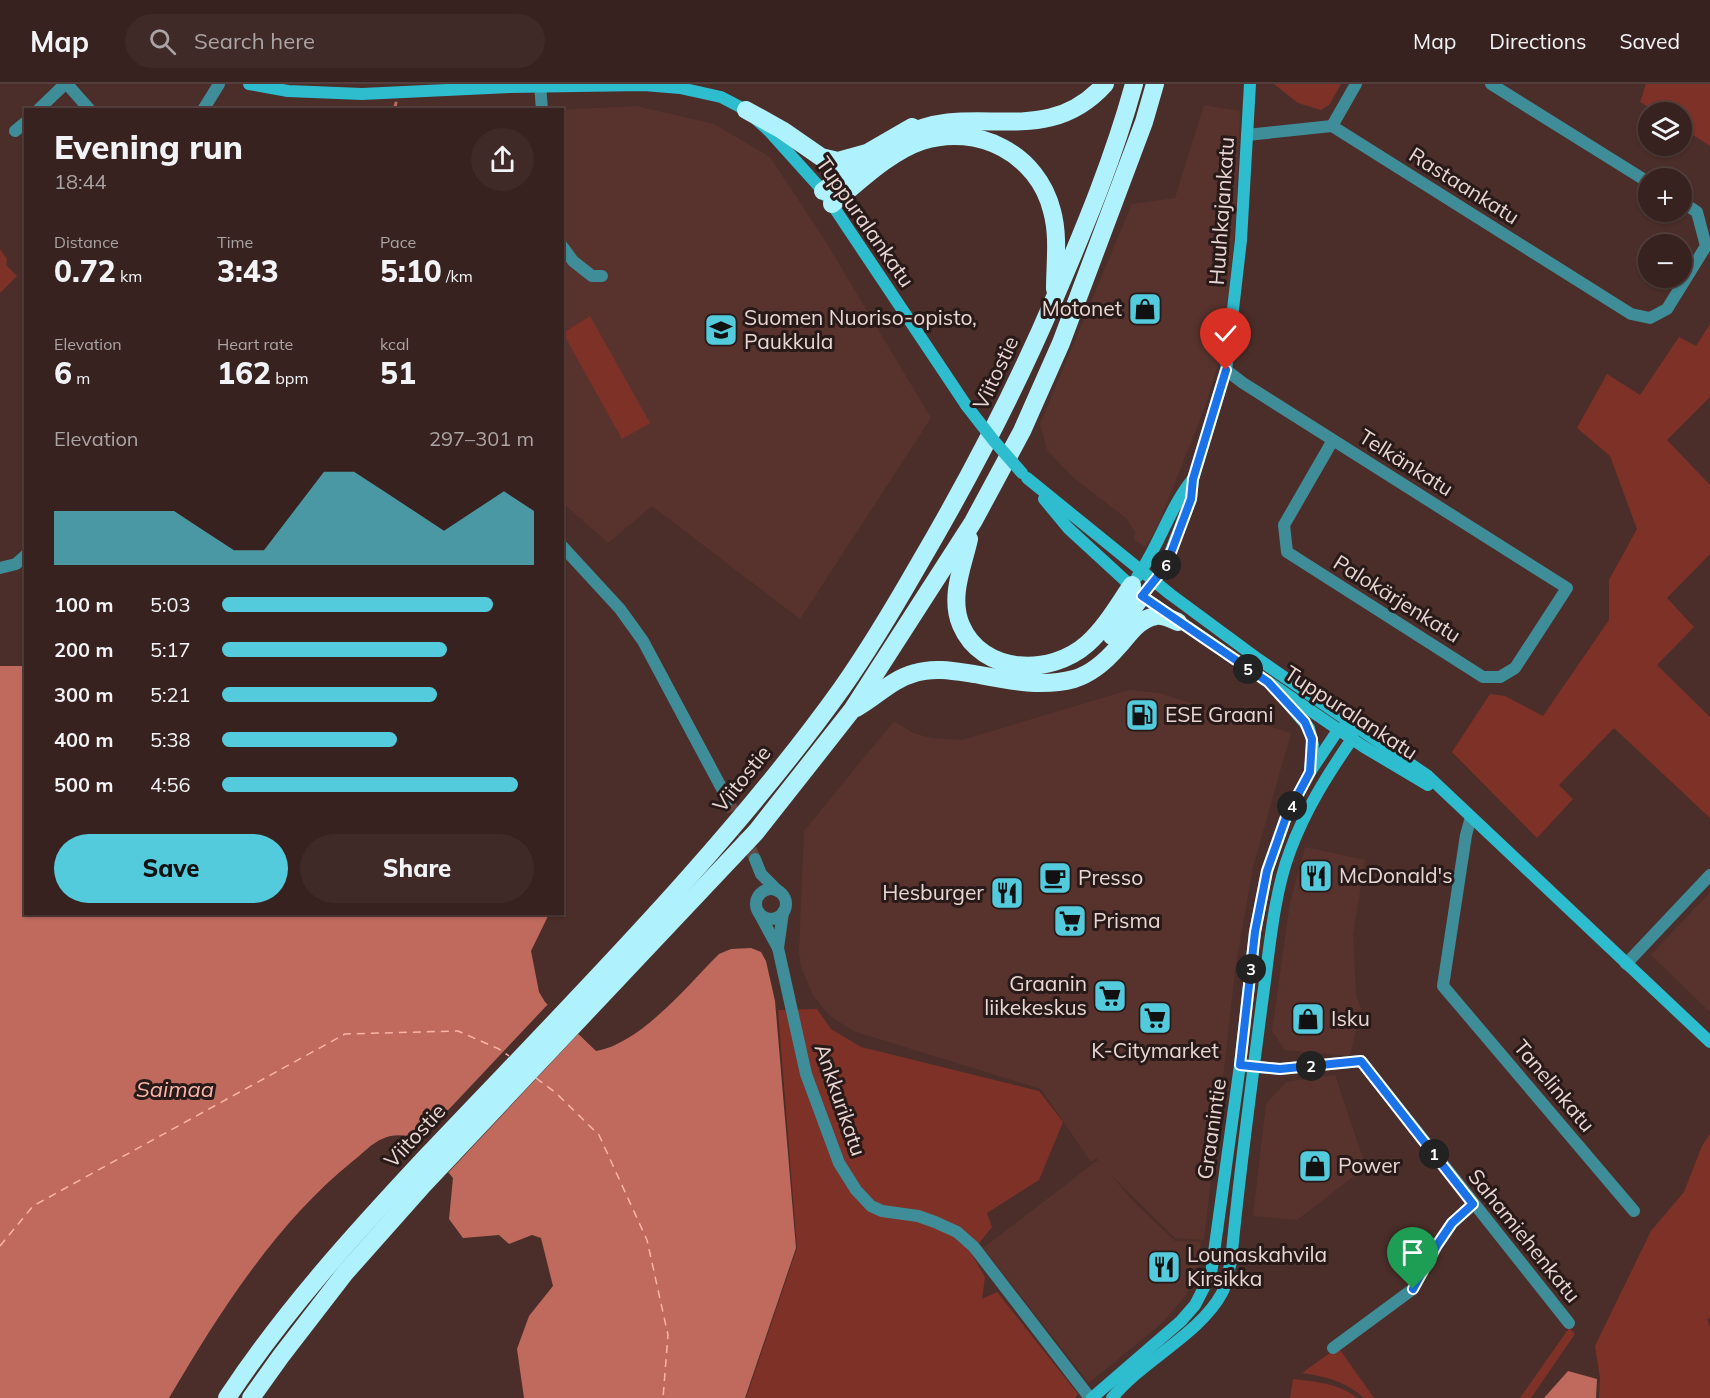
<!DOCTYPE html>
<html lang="en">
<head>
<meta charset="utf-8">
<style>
  :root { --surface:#38221f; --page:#3f2a28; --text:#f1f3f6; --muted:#aba4a4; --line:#523f3d; --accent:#53cbdc }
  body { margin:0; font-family:Mulish,sans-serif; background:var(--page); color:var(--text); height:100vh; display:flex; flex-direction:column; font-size:22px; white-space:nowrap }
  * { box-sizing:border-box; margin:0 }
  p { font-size:20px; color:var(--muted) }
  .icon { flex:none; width:33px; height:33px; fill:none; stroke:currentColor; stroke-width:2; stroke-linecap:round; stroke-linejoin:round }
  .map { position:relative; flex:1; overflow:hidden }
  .panel { position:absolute; left:24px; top:24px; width:540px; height:807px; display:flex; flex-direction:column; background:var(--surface); border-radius:0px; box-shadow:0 2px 4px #0004,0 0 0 2px var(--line) }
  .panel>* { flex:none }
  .fabs { position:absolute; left:1638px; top:18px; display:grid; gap:12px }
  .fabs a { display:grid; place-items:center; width:54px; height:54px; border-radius:50%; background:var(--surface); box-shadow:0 2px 4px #0004,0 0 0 2px var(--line); font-size:30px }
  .pin { position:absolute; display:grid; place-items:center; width:51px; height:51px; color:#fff; margin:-62px -26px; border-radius:50% 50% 50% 0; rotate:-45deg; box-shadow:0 0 6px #0007 }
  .pin .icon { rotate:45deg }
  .km { position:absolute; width:30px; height:30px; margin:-15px; border-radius:50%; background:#222; color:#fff; font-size:16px; line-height:30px; text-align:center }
  .round { display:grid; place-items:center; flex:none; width:63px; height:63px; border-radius:32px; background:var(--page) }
  .headline { display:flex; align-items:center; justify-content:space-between; height:102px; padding:0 30px }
  h1 { font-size:33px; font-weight:800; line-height:45px }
  .figures { display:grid; grid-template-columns:repeat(3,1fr); gap:9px; height:102px; padding:6px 30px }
  .figures div { display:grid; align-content:center }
  .figures b { font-size:30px; font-weight:800 }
  .figures small { font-size:16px; font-weight:400 }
  .figures p { font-size:16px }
  .chart { height:168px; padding:12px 30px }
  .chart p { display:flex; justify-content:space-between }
  .chart svg { width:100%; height:108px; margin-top:6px; fill:var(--accent); opacity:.7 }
  .button { display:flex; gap:12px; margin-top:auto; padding:12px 30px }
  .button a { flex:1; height:69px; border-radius:36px; background:var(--accent); color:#111; font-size:24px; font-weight:800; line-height:69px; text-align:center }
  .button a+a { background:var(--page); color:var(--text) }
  ul { padding:0 30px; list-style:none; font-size:20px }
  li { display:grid; grid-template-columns:96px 72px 1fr; align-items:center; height:45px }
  li i { height:15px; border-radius:8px; background:var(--accent) }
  header { display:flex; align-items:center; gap:36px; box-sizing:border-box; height:84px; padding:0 30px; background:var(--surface); border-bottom:2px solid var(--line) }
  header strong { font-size:28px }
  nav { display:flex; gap:33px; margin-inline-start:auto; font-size:21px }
  .search { width:420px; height:54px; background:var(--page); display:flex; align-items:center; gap:15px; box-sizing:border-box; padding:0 21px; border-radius:33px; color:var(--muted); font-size:22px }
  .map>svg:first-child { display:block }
</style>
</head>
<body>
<header>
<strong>Map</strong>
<div class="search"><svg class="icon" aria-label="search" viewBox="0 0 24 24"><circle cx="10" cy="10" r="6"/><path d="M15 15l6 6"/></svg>Search here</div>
<nav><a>Map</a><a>Directions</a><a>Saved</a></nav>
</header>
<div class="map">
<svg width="1710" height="1314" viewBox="0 0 1710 1314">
  <rect width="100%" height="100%" fill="#4b2e29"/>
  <!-- built -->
  <g fill="#58332d">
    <polygon points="1204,21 1240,27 1236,134 1230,204 1220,274 1205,323 1157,444 1146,463 1134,456 1135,448 1126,434 1074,394 1047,366 1040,340 1132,120 1175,114"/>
    <polygon points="636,22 714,40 770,73 826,158 931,334 800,535 652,422 608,459 563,419 561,26"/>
    <polygon points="1129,606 1158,609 1291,649 1253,783 1236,880 1204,1156 1175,1154 1109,1089 1134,1118 1175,1157 1201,1158 1199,1182 1186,1211 1162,1239 1089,1299 983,1164 1098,1076 1096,1074 1091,1078 1041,1005 853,947 829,931 813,911 801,883 799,869 804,747 894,637 913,649 931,654 962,656"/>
    <polygon points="1305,763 1365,776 1353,851 1356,911 1361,924 1350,972 1285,966 1272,947 1290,819"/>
    <polygon points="1710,808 1710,928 1651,871"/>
    <polygon points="1335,991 1366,1083 1297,1136 1253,1132 1266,1020 1286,998"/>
  </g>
  <!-- green -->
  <g fill="#7e3127">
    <polygon points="1274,0 1341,0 1330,20 1321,26 1298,19"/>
    <polygon points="1646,0 1710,0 1710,62 1682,44 1682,28 1657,28 1640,18"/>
    <polygon points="0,165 7,175 6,181 17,192 0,209"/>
    <polygon points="590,232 650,339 622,355 563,249"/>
    <polygon points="1710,240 1710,313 1667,356 1710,401 1710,470 1667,514 1694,543 1657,581 1710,633 1710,734 1614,644 1559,701 1573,715 1537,754 1452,668 1490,610 1505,612 1543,632 1609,536 1609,496 1637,445 1610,372 1577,344 1607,290 1640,311 1679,253 1696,262"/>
    <polygon points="817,925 831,945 861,963 1039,1007 1063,1038 1039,1096 987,1129 992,1143 971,1169 985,1193 982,1215 997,1208 1078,1310 1075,1314 746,1314 797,1164 778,926"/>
    <polygon points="1710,1050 1710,1234 1707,1235 1710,1243 1710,1314 1599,1314 1600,1294 1595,1262 1651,1147 1684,1108 1702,1062"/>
    <polygon points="1569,1244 1575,1250 1531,1314 1520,1314"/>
    <path d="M1338 1263 1374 1314H1364C1345 1297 1327 1293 1302 1289Z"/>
    <path d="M1293 1295C1316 1298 1339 1299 1357 1314H1290Z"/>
  </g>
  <!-- water -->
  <g fill="#bf6a5d">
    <path d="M0 582H25L26 830H549L531 867 539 908 545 918 596 967C640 960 688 901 719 870L731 865 751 864 761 868 766 877 775 917 796 1164 745 1314H524L517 1265 529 1232 553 1202 541 1154 532 1151 509 1160 499 1151 463 1154 449 1135 453 1094 418 1053C406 1052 394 1049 382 1055 372 1059 362 1070 353 1077 276 1139 219 1229 169 1314H0Z"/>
    <polygon points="1568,1287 1597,1295 1596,1314 1544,1314"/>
  </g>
  <!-- pier -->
  <polygon fill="#4b2e29" points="550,918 580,948 446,1091 418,1058"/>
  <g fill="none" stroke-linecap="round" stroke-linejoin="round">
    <!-- stream -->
    <polyline stroke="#bf6a5d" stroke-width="3" points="394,26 396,19"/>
    <!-- ferry -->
    <g stroke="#fab4a8" stroke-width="1.5" stroke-dasharray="8 6" stroke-linecap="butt">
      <polyline points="536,994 556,1009 599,1051 647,1156 668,1251 663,1314"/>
      <polyline points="0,1162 33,1122 345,950 458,947 499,965 509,972"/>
    </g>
    <!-- street-tunnel -->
    <polyline stroke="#634742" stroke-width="12" stroke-dasharray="12 6" stroke-linecap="butt" points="728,716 755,775"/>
    <!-- street -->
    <g stroke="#3f8d98" stroke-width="12">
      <polyline points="67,0 90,26"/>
      <polyline points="540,0 542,26"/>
      <polyline points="1491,0 1648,98"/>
      <polyline points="38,26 65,0"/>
      <polyline points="203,26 219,0"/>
      <polyline points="1332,42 1356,0"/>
      <polyline points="15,47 26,38"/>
      <polyline points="1247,51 1332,42 1631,230 1650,234 1667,225 1706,162 1697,128 1682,118"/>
      <polyline points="562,162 573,177 592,192 602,192"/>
      <polyline points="1226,286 1243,299 1567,504 1515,584 1500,593 1483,593 1287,468 1284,441 1333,356"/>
      <polyline points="562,462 620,525 643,557 728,716"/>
      <polyline points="0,484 16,480 26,471"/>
      <polyline points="1471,733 1466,751 1443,902 1634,1127"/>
      <polyline points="755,775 761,790 778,807"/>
      <circle cx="771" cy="820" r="15"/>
      <polyline points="783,828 778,864 806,990 839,1079 856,1106 871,1122 882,1127 918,1132 935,1138 957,1148 974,1163 1090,1314"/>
      <polyline points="760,831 778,864"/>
      <polyline points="1626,880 1710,791"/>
      <polyline points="1244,982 1280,985 1361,977 1569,1239"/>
      <polyline points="1333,1264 1413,1205 1437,1161 1452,1139 1473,1120"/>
    </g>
    <!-- secondary -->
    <g stroke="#2ebccf" stroke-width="12">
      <polyline points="249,0 288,7 362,10 510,3 644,1 680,4 721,13 746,26 769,47 823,107 966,321"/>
      <polyline points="1027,394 1170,510 1258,575 1428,692 1710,958"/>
      <polyline points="1044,415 1068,444 1142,512 1364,663 1428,701"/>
      <path d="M1137 493C1159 462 1169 425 1192 396"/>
      <polyline points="1142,512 1165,482 1191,415 1193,395 1226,286 1241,156 1250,0"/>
      <polyline points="1285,616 1309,644 1313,661 1310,685"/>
      <polyline points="1092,1314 1181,1237 1195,1221 1211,1190 1240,981 1255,848 1267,787 1286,733 1310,688 1338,646 1351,640"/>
      <path d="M1112 1314C1143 1276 1200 1250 1222 1209 1227 1200 1228 1187 1231 1178 1239 1091 1251 1005 1262 919 1269 871 1273 812 1290 767 1305 726 1328 690 1352 655L1353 647 1351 640"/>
    </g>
    <!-- highway -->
    <g stroke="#aff2fd" stroke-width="18">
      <polyline points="746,26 782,46 821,73 838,77 867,69 912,43"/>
      <path d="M904 52C972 15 1044 68 1105 0"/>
      <polyline points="823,107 878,68"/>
      <path d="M832 120C859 98 889 68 922 57 978 39 1038 70 1052 127 1059 152 1055 180 1055 205"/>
      <path d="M969 455C963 482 949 513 961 541 982 591 1051 592 1087 560 1106 543 1118 521 1132 501"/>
      <polyline points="1112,552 1142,512"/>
      <path d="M856 624C876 613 892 595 915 589 934 583 954 587 974 590 1006 596 1041 604 1074 595 1091 590 1106 577 1118 563 1129 551 1138 535 1156 532 1163 531 1171 535 1178 538"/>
      <path d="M227 1314C285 1226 356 1148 428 1071 515 979 605 888 689 793 743 732 795 670 842 604 870 564 895 522 919 480 970 393 1016 305 1055 213 1085 143 1114 73 1134 0"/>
      <polyline points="251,1314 281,1272 345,1189 424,1100 756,748 852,626 973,438 1022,347 1061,259 1144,38 1155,0"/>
    </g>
    <!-- secondary-bridge -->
    <polyline stroke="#2ebccf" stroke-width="12" points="966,321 994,357 1022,389"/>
  </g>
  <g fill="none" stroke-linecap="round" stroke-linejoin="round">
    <defs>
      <polyline id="route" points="1226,286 1193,395 1191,415 1166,482 1142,512 1268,598 1305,638 1312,655 1310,688 1286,733 1267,787 1255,848 1240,981 1280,985 1361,977 1473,1120 1452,1139 1437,1161 1413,1205"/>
    </defs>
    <!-- route casing -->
    <use href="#route" stroke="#fff" stroke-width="12"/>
    <!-- route -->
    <use href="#route" stroke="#1a73e8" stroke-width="8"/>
  </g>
  <!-- icons -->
  <defs>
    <symbol id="shop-square" viewBox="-11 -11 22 22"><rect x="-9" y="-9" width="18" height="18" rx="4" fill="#53cbdc" stroke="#281a18"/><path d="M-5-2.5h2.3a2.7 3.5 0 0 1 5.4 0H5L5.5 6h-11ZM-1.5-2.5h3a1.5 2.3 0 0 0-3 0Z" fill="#111"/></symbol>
    <symbol id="school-square" viewBox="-11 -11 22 22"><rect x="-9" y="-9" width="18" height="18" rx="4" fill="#53cbdc" stroke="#281a18"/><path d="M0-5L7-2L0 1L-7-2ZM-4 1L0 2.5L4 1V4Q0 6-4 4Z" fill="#111"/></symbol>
    <symbol id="fuel-square" viewBox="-11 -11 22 22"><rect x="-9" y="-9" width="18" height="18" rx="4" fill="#53cbdc" stroke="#281a18"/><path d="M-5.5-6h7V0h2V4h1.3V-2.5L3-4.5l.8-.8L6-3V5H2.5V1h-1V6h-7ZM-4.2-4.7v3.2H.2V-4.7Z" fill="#111"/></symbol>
    <symbol id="restaurant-square" viewBox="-11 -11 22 22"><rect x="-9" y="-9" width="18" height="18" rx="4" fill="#53cbdc" stroke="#281a18"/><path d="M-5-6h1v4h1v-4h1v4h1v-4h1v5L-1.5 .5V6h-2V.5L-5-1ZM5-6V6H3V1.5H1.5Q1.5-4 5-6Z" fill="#111"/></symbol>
    <symbol id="cafe-square" viewBox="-11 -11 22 22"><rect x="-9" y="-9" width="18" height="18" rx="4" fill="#53cbdc" stroke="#281a18"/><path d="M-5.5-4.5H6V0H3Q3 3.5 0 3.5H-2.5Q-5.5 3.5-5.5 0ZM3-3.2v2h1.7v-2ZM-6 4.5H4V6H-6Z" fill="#111"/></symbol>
    <symbol id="supermarket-square" viewBox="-11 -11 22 22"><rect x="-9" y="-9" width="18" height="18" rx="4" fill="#53cbdc" stroke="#281a18"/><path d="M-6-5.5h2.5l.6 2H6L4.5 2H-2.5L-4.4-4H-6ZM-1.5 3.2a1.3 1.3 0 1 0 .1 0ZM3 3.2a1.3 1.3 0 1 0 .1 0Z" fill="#111"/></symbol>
  </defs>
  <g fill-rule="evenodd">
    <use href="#shop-square" x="1126" y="206" width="38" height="38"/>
    <use href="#school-square" x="702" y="227" width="38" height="38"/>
    <use href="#fuel-square" x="1123" y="612" width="38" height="38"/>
    <use href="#restaurant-square" x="1297" y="773" width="38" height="38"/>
    <use href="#cafe-square" x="1036" y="775" width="38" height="38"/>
    <use href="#restaurant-square" x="988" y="790" width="38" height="38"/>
    <use href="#supermarket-square" x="1051" y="818" width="38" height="38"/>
    <use href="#supermarket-square" x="1091" y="893" width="38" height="38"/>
    <use href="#supermarket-square" x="1136" y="915" width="38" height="38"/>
    <use href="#shop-square" x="1289" y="916" width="38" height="38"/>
    <use href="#shop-square" x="1296" y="1063" width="38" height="38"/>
    <use href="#restaurant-square" x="1145" y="1164" width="38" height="38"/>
  </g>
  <g text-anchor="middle" stroke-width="6" stroke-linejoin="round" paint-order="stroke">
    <!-- street labels -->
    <g font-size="21" fill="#e9d6d2" stroke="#281a18">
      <text transform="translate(1464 102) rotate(32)" y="7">Rastaankatu</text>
      <text transform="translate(1222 127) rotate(-86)" y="7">Huuhkajankatu</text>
      <text transform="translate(865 138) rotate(55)" y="7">Tuppuralankatu</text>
      <text transform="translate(996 289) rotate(-65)" y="7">Viitostie</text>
      <text transform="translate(1406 379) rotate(32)" y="7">Telkänkatu</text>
      <text transform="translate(1397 515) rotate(32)" y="7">Palokärjenkatu</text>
      <text transform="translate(1351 629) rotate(33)" y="7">Tuppuralankatu</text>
      <text transform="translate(742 695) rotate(-51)" y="7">Viitostie</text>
      <text transform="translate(1554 1002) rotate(50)" y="7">Tanelinkatu</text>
      <text transform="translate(840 1016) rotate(71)" y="7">Ankkurikatu</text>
      <text transform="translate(1212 1045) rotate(-82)" y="7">Graanintie</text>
      <text transform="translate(415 1052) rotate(-47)" y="7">Viitostie</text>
      <text transform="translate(1524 1152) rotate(51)" y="7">Sahamiehenkatu</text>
    </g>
    <!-- poi labels -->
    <g font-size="21" fill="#e9d6d2" stroke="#281a18" text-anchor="start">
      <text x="1122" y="232" text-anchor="end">Motonet</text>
      <text x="744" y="241">Suomen Nuoriso-opisto,<tspan x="744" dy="24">Paukkula</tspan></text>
      <text x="1165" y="638">ESE Graani</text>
      <text x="1339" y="799">McDonald's</text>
      <text x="1078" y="801">Presso</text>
      <text x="984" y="816" text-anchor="end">Hesburger</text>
      <text x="1093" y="844">Prisma</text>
      <text x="1087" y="907" text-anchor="end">Graanin<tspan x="1087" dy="24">liikekeskus</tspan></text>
      <text x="1331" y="942">Isku</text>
      <text x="1155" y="974" text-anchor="middle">K-Citymarket</text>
      <text x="1338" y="1089">Power</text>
      <text x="1187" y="1178">Lounaskahvila<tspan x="1187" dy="24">Kirsikka</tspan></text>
    </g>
    <!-- water labels -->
    <g font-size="22" font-style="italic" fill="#fab4a8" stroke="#281a18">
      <text x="175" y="1013">Saimaa</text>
    </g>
  </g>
</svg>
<div class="fabs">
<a><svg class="icon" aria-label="layers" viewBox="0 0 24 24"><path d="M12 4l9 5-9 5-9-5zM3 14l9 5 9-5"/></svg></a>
<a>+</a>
<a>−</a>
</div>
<div class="pin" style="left:1413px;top:1205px;background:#1e9e55"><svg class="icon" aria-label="arrive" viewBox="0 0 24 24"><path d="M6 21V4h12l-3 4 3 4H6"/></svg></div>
<div class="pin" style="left:1226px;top:286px;background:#d93025"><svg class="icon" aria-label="check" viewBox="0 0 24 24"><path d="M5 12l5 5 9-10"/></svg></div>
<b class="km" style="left:1434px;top:1070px">1</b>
<b class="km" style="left:1311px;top:982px">2</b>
<b class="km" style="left:1251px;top:885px">3</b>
<b class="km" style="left:1292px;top:722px">4</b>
<b class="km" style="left:1248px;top:585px">5</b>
<b class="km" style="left:1166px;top:481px">6</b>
<section class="panel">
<div class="headline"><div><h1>Evening run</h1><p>18:44</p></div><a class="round"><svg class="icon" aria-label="share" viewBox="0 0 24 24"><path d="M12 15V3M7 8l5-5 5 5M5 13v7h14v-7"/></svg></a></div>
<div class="figures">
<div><p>Distance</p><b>0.72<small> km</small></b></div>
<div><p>Time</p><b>3:43</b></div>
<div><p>Pace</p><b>5:10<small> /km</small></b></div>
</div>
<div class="figures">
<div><p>Elevation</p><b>6<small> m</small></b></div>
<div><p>Heart rate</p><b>162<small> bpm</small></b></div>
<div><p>kcal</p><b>51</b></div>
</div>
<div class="chart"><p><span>Elevation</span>297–301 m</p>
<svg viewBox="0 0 160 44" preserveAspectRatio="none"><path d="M0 44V22L10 22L20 22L30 22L40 22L50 30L60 38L70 38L80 22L90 6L100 6L110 14L120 22L130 30L140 22L150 14L160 22V44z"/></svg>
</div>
<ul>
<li><b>100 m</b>5:03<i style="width:87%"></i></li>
<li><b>200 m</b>5:17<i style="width:72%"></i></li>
<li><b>300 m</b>5:21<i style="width:69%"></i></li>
<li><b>400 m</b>5:38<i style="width:56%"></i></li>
<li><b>500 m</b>4:56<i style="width:95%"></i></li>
</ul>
<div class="button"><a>Save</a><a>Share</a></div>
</section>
</div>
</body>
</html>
